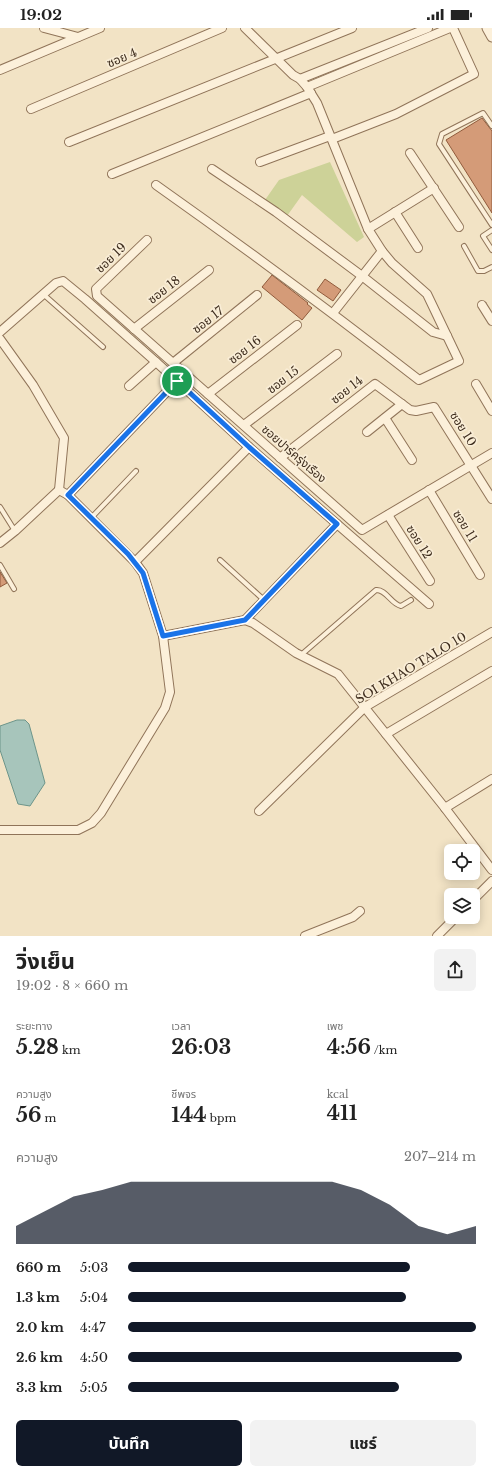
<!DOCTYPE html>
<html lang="th">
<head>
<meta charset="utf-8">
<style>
  :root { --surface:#fff; --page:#f2f2f2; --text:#222; --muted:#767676; --accent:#111827 }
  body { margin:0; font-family:"Libre Baskerville","Noto Sans Thai",serif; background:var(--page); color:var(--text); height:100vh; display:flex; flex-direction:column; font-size:15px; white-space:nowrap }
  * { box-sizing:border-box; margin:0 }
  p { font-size:13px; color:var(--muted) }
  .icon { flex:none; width:22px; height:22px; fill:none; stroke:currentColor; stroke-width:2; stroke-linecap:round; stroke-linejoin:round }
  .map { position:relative; height:908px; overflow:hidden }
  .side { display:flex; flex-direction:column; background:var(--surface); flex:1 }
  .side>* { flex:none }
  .fabs { position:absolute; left:444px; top:816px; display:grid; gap:8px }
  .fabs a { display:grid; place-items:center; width:36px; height:36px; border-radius:6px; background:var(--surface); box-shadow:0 2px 10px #0003; font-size:20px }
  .pin { position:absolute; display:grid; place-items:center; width:34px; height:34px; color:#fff; margin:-17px; border:2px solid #fff; border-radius:50%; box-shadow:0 1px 4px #0007 }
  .round { display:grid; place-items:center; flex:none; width:42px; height:42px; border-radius:6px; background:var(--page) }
  .overview { display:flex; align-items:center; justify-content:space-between; height:68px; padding:0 16px }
  h1 { font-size:22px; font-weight:700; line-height:30px }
  .metrics { display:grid; grid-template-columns:repeat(3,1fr); gap:6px; height:68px; padding:4px 16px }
  .metrics div { display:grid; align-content:center }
  .metrics b { font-size:20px; font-weight:700 }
  .metrics small { font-size:11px; font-weight:400 }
  .metrics p { font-size:11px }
  .chart { height:112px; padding:8px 16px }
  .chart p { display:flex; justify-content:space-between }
  .chart svg { width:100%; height:72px; margin-top:4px; fill:var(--accent); opacity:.7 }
  .cta { display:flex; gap:8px; margin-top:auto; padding:8px 16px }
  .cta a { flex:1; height:46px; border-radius:6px; background:var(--accent); color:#fff; font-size:16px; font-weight:700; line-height:46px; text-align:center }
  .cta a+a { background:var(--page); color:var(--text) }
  ul { padding:0 16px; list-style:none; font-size:13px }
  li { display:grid; grid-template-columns:64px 48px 1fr; align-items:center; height:30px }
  li i { height:10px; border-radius:5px; background:var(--accent) }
  .status { display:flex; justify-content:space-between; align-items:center; height:28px; padding:0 20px; background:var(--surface); direction:ltr }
  .status svg { height:11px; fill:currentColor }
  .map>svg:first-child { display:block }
</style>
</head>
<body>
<div class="status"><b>19:02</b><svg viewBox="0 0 49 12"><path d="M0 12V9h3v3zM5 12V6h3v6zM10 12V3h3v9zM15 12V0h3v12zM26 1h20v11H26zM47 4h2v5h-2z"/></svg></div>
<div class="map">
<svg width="492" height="908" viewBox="0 0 492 908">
  <rect width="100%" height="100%" fill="#f2e3c5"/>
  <!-- green -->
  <polygon fill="#cdd298" points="330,134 364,209 357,214 302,167 287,188 265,172 279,152"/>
  <!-- water -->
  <polygon fill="#a7c5bb" stroke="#6d958a" points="17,692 25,692 29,696 45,755 30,778 18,776 0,722 0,698"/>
  <!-- building -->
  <g fill="#d49b78" stroke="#915b3c">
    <polygon points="482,90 492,103 492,185 446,112"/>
    <polygon points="272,247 308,275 307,276 312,280 302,292 262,259"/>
    <polygon points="325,251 341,262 333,273 317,262"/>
    <polygon points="0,544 7,555 0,559"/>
  </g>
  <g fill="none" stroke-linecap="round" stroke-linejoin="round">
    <defs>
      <g id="service">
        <polyline points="492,98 483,85 442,106 439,116 492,197"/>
        <polyline points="492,202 483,208 492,222"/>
        <polyline points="464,218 478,243 484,243 492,239"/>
        <polyline points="43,266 103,319"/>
        <polyline points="0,479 15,503"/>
        <polyline points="92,489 136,443"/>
        <polyline points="220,532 264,572"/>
        <polyline points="0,537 14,561"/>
        <path d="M301 627 376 562C386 561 391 576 401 578L411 572"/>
      </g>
      <g id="minor">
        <polyline points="44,0 78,9"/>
        <polyline points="0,42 100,0"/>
        <polyline points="300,51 428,0"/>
        <polyline points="307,59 450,0"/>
        <polyline points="31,81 222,0"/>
        <polyline points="332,111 396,86 474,46 453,0"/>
        <polyline points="69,114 352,0"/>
        <polyline points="410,125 459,199"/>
        <polyline points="260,134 330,108"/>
        <polyline points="212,141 276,184 362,248 433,304 447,308"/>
        <polyline points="112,146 311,65"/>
        <path d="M156 157C245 220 333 285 419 352L459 333 427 266 392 235 382 223 368 201 317 75 307 59 300 51 293 47 245 0"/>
        <polyline points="395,184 418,220"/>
        <polyline points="368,201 434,160"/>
        <polyline points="147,212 96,261 97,268 362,502 492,425"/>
        <polyline points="482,277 492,293"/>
        <polyline points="333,285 382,223"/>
        <polyline points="134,301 209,242"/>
        <polyline points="0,304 56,255 63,253 85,271 156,334 129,358"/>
        <polyline points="0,311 33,357 64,410 59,462"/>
        <polyline points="173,335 257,267"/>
        <polyline points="177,353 249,419 337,496"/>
        <polyline points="476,356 492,383"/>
        <polyline points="208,366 297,297"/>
        <polyline points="385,390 412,432"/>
        <polyline points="244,397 337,326"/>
        <polyline points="367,404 402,376"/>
        <polyline points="280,430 375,356 410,382 416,383 434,379 492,471"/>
        <polyline points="59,462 68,467 135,534 143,545 163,608 245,592 253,595 296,625 338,646 445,780 492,842"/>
        <polyline points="429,462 480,547"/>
        <polyline points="68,467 177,353 156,334"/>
        <polyline points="388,487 430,553"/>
        <polyline points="0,515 15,503 59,462"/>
        <polyline points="135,534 249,419"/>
        <polyline points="245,592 337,496 429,576"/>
        <polyline points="386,706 492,643"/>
        <polyline points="445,780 492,751"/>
        <polyline points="259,783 365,679 492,604"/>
        <polyline points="0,802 78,802 92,795 101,785 165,680 170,664 163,608"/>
        <polyline points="473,872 492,853"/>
        <polyline points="305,908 353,889 360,883"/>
        <polyline points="437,908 456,889"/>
      </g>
      <polyline id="tertiary" points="487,0 492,9"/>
    </defs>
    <!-- service casing -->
    <use href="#service" stroke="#907459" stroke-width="6"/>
    <!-- minor casing -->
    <use href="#minor" stroke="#907459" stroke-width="10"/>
    <!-- tertiary casing -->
    <use href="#tertiary" stroke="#907459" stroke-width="11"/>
    <!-- service -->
    <use href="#service" stroke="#fcf0da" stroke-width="4"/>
    <!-- minor -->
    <use href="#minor" stroke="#fcf0da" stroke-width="8"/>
    <!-- tertiary -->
    <use href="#tertiary" stroke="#fcf0da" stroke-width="9"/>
  </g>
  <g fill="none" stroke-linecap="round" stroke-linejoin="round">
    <defs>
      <polygon id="route" points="177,353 249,419 337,496 245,592 163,608 143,545 128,526 68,467"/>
    </defs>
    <!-- route casing -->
    <use href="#route" stroke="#fff" stroke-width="8"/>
    <!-- route -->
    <use href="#route" stroke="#1a73e8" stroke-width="5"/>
  </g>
  <g text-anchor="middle" stroke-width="3.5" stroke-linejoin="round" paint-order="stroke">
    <!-- street labels -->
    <g font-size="12" fill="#3e2d1e" stroke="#f9edd6">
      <text transform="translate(122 30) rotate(-23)" y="4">ซอย 4</text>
      <text transform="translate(111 230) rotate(-44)" y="4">ซอย 19</text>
      <text transform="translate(164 262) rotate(-38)" y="4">ซอย 18</text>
      <text transform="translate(208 292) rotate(-38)" y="4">ซอย 17</text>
      <text transform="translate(245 322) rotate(-38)" y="4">ซอย 16</text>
      <text transform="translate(283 352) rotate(-38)" y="4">ซอย 15</text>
      <text transform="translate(347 362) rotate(-38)" y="4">ซอย 14</text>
      <text transform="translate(463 401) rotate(58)" y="4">ซอย 10</text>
      <text transform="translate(294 426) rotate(41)" y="4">ซอยปาร์ครุ่งเรือง</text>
      <text transform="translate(465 498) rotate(59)" y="4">ซอย 11</text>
      <text transform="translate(419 514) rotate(58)" y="4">ซอย 12</text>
      <text transform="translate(411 640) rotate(-31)" y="4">SOI KHAO TALO 10</text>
    </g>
  </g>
</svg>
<div class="fabs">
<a><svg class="icon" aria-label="locate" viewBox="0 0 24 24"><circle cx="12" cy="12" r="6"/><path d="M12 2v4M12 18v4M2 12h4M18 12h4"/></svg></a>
<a><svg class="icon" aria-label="layers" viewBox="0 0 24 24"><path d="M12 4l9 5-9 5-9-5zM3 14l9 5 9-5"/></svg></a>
</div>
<div class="pin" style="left:177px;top:353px;background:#1e9e55"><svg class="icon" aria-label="arrive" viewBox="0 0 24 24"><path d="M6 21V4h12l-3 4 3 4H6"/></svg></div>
</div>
<section class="side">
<div class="overview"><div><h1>วิ่งเย็น</h1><p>19:02 · 8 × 660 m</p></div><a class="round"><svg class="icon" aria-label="share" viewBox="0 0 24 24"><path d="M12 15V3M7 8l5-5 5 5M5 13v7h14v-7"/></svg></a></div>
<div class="metrics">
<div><p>ระยะทาง</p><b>5.28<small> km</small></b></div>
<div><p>เวลา</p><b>26:03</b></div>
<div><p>เพซ</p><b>4:56<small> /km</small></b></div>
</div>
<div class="metrics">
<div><p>ความสูง</p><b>56<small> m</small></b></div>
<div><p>ชีพจร</p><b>144<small> bpm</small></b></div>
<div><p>kcal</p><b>411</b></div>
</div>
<div class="chart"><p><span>ความสูง</span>207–214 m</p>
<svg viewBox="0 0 160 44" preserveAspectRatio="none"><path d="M0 44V33L10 24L20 15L30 11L40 6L50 6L60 6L70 6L80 6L90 6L100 6L110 6L120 11L130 20L140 33L150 38L160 33V44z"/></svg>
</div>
<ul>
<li><b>660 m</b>5:03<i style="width:81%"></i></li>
<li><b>1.3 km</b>5:04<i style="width:80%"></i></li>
<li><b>2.0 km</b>4:47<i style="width:100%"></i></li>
<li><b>2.6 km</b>4:50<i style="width:96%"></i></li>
<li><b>3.3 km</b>5:05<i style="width:78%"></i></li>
</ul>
<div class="cta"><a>บันทึก</a><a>แชร์</a></div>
</section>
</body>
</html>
